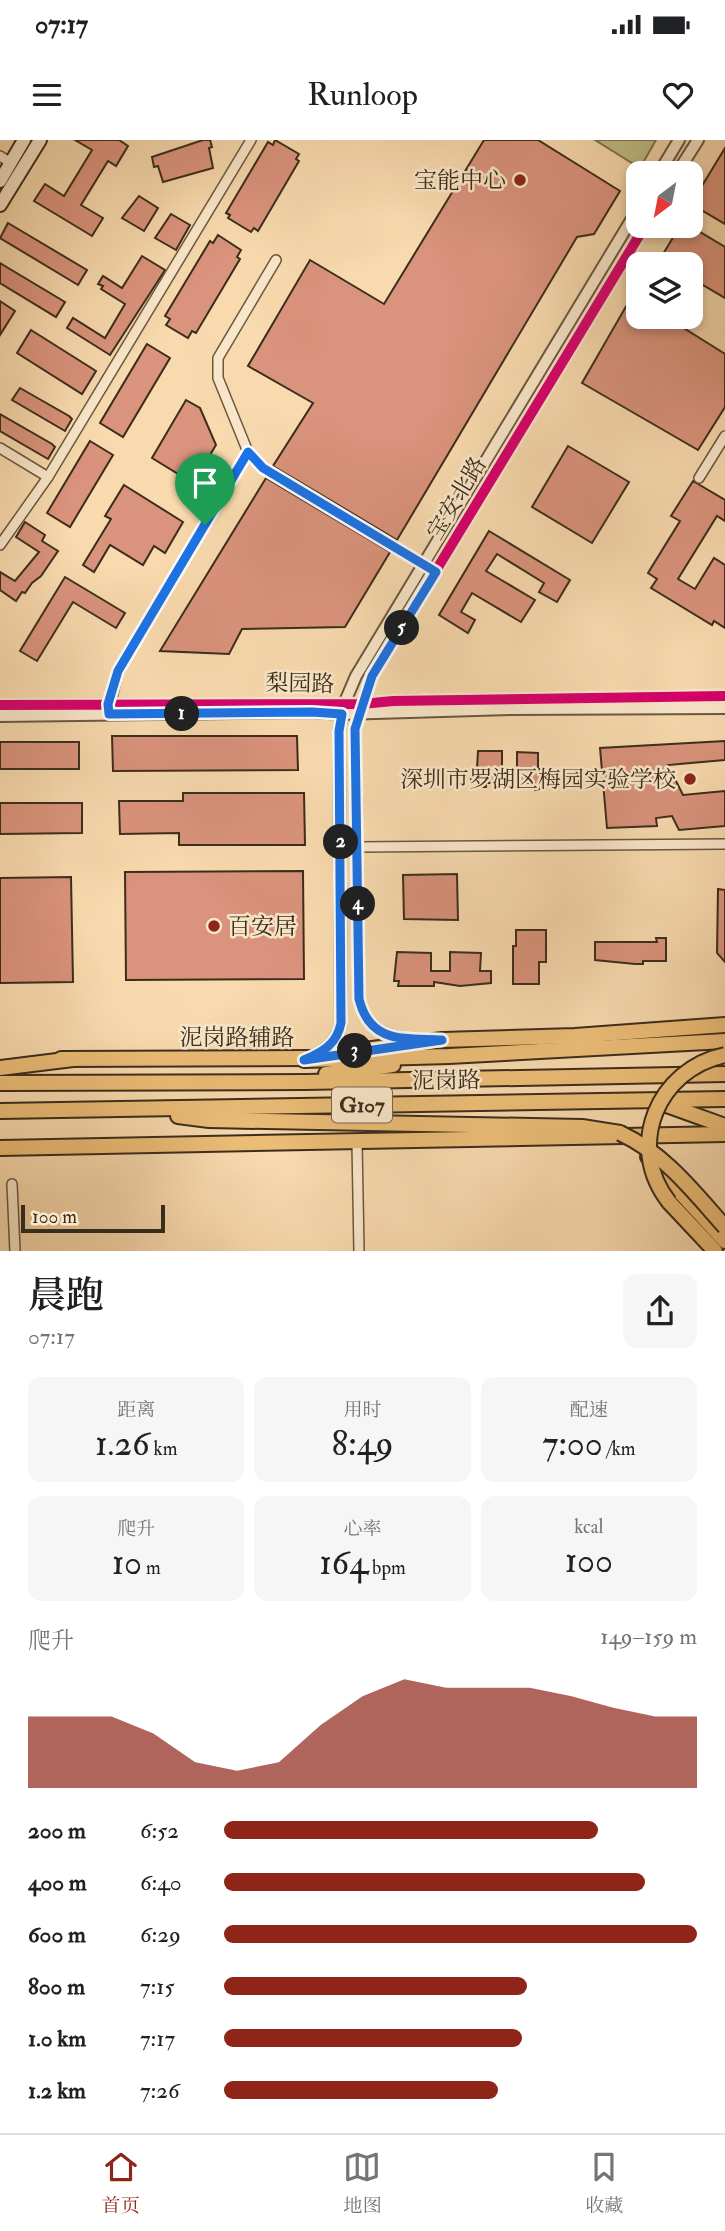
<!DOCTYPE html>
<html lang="zh">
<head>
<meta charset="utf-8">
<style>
  :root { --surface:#fff; --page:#f6f6f6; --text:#202124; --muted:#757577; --line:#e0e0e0; --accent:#8f2418 }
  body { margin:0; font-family:"IM FELL Double Pica","Noto Serif SC",serif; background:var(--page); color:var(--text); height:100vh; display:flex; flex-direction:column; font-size:26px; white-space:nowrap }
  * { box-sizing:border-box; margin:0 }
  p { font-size:23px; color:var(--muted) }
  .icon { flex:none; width:38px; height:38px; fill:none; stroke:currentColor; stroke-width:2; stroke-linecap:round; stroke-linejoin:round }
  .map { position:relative; height:1111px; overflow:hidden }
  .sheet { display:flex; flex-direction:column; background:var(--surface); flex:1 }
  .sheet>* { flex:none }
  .needle { width:46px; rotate:212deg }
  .controls { position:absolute; left:626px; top:21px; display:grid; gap:14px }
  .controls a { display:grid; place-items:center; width:77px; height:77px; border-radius:14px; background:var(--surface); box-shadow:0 4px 10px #0003; font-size:35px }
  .scale { position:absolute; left:21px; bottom:18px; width:144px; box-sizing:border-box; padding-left:7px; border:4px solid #3b2d1c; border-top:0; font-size:19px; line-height:24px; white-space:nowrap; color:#3b2d1c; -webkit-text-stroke:5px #fae7ca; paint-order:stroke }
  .pin { position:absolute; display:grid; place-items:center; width:60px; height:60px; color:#fff; margin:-72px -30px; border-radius:50% 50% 50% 0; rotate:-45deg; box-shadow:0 0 7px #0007 }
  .pin .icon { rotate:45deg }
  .km { position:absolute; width:35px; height:35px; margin:-18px; border-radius:50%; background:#222; color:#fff; font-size:19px; line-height:35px; text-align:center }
  .round { display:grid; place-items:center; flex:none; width:74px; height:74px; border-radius:14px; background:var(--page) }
  .headline { display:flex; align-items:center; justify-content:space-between; height:119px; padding:0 28px }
  h1 { font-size:38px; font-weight:600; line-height:52px }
  .figures { display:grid; grid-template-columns:repeat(3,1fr); gap:10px; height:119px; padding:7px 28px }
  .figures div { display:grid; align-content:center; border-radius:14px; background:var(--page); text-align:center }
  .figures b { font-size:35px; font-weight:600 }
  .figures small { font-size:19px; font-weight:400 }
  .figures p { font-size:19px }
  .chart { height:196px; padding:14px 28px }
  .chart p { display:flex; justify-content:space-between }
  .chart svg { width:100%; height:126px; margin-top:7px; fill:var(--accent); opacity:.7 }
  ul { padding:0 28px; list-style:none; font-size:23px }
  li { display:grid; grid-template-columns:112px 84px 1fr; align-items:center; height:52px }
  li i { height:18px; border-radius:9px; background:var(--accent) }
  .status { display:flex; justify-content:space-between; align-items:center; height:49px; padding:0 35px; background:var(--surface); direction:ltr }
  .status svg { height:19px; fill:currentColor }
  header { display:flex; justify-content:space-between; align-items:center; height:91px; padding:0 28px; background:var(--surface); font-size:32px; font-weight:600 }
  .tab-bar { display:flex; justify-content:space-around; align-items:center; height:98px; border-top:2px solid var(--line); background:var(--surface); font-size:19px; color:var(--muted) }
  .tab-bar a { display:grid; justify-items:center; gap:4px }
  .tab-bar .selected { color:var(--accent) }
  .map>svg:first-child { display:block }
</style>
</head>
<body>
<div class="status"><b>07:17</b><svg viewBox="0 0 49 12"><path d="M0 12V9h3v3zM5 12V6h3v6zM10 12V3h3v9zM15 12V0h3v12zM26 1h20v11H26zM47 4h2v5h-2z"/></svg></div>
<header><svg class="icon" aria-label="menu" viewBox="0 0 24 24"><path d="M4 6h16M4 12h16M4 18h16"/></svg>Runloop<svg class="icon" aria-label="heart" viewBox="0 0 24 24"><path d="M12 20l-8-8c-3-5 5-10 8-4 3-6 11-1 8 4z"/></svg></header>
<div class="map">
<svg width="725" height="1111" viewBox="0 0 725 1111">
  <rect width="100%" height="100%" fill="#f8daae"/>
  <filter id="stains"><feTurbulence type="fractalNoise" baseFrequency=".00286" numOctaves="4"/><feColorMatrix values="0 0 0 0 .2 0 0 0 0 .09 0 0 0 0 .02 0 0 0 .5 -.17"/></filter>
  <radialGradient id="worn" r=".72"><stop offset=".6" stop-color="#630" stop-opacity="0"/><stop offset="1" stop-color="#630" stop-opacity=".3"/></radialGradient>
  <!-- green -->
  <polygon fill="#c3be86" stroke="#7f7651" stroke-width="2" points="595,0 656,0 640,28"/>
  <!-- building -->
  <g fill="#da937c" stroke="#3b2d1c" stroke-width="2">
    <polygon points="75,0 119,0 128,6 116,26 108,21 81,65 103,78 92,96 34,61 45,44 64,56 92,10"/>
    <polygon points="203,0 210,0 212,7 209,8 213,28 163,42 158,26 154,27 152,17"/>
    <polygon points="275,0 299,14 296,19 299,21 258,91 254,88 251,92 228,78 230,75 226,73 268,2 273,5"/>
    <polygon points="484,0 538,0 620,51 594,94 577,97 397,400 273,326 313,263 248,226 310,120 384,164"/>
    <polygon points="725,8 725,84 691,64"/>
    <polygon points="139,56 158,68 144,91 122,78"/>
    <polygon points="171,74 190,85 176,110 155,98"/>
    <polygon points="8,83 87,130 78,145 0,98"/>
    <polygon points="680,86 690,86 725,107 725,158 691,138 691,124 669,124 660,119"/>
    <polygon points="218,95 241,110 237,117 240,119 196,193 192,191 188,198 166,185 170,179 165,176 210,101 213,103"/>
    <polygon points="142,116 165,130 110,215 67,188 73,178 105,198 125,164 101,149 103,146 98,144 103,136 122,148"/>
    <polygon points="0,123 65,162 56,177 0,143"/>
    <polygon points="632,156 639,160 639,177 666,177 725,214 725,267 698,310 582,243"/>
    <polygon points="0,161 15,171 0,195"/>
    <polygon points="31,190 96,231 82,254 17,213"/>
    <polygon points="147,204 170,218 123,297 100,283"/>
    <polygon points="20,248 69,276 72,279 65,291 12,260"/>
    <polygon points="186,260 200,268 216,305 193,343 152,318"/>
    <polygon points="0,274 52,304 55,307 48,319 0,291"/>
    <polygon points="90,301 113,315 70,387 47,373"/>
    <polygon points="568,306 629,342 592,403 532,367"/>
    <polygon points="266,338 390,412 345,487 242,489 229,514 160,511"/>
    <polygon points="693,341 725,360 725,381 717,376 678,439 695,449 714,418 725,425 725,488 714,481 712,485 651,448 657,439 648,433 680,381 671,376"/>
    <polygon points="124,345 183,382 165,413 154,406 143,425 110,405 94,432 83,425 111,379 105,376"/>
    <polygon points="25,382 45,395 42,401 58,411 41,436 32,443 25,453 22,452 16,461 0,450 0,432 15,441 39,412 16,397"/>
    <polygon points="489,391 570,440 557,462 539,452 544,443 497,414 486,431 535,460 521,482 472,453 461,472 475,480 468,493 439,475"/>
    <polygon points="65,437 125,473 116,488 73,462 37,521 20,511"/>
    <polygon points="112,596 297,596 298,630 113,631"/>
    <polygon points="725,601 725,620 668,625 683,655 725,651 725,686 679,690 672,676 656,678 657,686 607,688 600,608"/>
    <rect x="0" y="602" width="79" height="27"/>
    <polygon points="478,611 502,611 502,628 517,628 517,612 538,613 538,629 547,629 547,647 535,650 535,643 486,643 486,647 471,647 471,628 477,628"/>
    <polygon points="183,653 304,653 305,705 179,705 179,693 120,694 119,661 183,661"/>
    <polygon points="0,663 82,663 82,693 0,694"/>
    <polygon points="303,731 304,839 126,840 125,732"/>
    <polygon points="457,734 458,780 404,779 403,735"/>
    <polygon points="71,737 73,842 0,843 0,738"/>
    <polygon points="718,749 725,750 725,822 717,813"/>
    <polygon points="516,790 546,790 546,822 539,822 539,844 513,844 513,806 516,806"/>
    <polygon points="656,798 666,798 666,821 643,821 643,824 635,824 595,820 595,802 657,802"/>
    <polygon points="397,812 431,813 431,831 450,831 450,812 481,813 480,831 491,831 491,843 460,846 434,842 434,846 398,846 399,841 394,841"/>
  </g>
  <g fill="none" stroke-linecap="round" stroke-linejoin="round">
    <defs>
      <g id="minor">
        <polyline points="0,16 11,23"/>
        <polyline points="0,308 48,337"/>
        <polyline points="248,312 263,328 436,432"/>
        <polyline points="699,338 725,296"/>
        <polyline points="0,405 48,337 251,0"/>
        <polyline points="109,571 118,531 248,312 218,238 218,218 276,120"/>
        <polyline points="357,707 725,704"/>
        <polyline points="357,1003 359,1111"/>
        <polyline points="12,1044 15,1111"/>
      </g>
      <g id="tertiary">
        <polyline points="659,33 679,0"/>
        <polyline points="677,33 698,0"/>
        <polyline points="0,565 362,564 393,561 725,556"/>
        <polyline points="0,576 311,572 342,574 510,569 725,568"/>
        <path d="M417 899C387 898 367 891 359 859L355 589 372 536 645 86"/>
        <path d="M311 917C327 910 337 901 341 883L339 591 344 564 356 536 639 67"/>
      </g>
      <g id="secondary">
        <polyline points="0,41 24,0"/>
        <polyline points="0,65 40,0"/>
      </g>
      <g id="primary">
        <polyline points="333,914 442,900 575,896 725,885"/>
        <polyline points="61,919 313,918"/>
        <polyline points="0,1008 725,994"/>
        <polyline points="648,1017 725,1101"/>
      </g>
      <g id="trunk">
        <polyline points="304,920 449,916 725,901"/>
        <polyline points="0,928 73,919"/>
        <polyline points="326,934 393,925"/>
        <polyline points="0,943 306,942 725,934"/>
        <polyline points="661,963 725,986"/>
        <polyline points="0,971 725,959"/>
        <polyline points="178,976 209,980 582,987 620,993"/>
        <polyline points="669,1062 715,1111"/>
      </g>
    </defs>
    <!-- minor casing -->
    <use href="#minor" stroke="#6a5840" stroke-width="12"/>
    <!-- tertiary casing -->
    <use href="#tertiary" stroke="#6a5840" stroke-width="14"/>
    <!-- secondary casing -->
    <use href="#secondary" stroke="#3b2d1c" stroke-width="16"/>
    <!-- primary casing -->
    <use href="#primary" stroke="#3b2d1c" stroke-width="18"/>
    <!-- trunk casing -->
    <use href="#trunk" stroke="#3b2d1c" stroke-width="18"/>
    <!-- minor -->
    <use href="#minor" stroke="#fae7ca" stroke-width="9"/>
    <!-- tertiary -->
    <use href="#tertiary" stroke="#fae7ca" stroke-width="10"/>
    <!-- secondary -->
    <use href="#secondary" stroke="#fae7ca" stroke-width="12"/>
    <!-- primary -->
    <use href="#primary" stroke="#ecbd77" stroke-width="14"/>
    <!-- trunk -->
    <use href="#trunk" stroke="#ecbd77" stroke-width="14"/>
    <defs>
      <g id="trunk-bridge">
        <path d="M620 993C665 1014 693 1051 725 1087"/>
        <path d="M669 1062C625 1006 658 929 725 915"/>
      </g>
    </defs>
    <!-- trunk-bridge casing -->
    <use href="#trunk-bridge" stroke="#3b2d1c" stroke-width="18" stroke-linecap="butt"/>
    <!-- trunk-bridge -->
    <use href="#trunk-bridge" stroke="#ecbd77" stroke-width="14"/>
    <defs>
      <g id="cycleway">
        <polyline points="0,565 362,564 393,561 725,556"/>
        <path d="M442 900C404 898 370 904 359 859L355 589 372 536 645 86"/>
      </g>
    </defs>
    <!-- cycleway casing -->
    <use href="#cycleway" stroke="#fae7ca" stroke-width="15"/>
    <!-- cycleway -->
    <use href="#cycleway" stroke="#d6006c" stroke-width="10"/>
  </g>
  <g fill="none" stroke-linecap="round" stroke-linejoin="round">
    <defs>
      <path id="route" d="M248 312 263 328 436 432 372 536 355 589 359 859C370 904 404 898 442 900L304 920C323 912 337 904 341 883L339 591 342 574 312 572 109 574 108 564 118 531Z"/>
    </defs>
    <!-- route casing -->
    <use href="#route" stroke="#fff" stroke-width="14"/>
    <!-- route -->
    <use href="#route" stroke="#1a73e8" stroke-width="9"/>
  </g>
  <!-- markers -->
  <g fill="#8f2418" stroke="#fae7ca" stroke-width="2.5">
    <circle cx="520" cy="40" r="7"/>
    <circle cx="690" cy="639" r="7"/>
    <circle cx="214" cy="786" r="7"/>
  </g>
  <g text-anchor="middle" stroke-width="5" stroke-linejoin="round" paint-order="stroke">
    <!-- shield labels -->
    <rect fill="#fae7ca" stroke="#746550" stroke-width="2" x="332" y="947.5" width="60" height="35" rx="5"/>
    <g font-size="21" font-weight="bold" fill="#3b2d1c">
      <text x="362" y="972">G107</text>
    </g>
    <!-- poi labels -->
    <g font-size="23" fill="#3b2d1c" stroke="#fae7ca" text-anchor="end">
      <text x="506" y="48">宝能中心</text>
      <text x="676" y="647">深圳市罗湖区梅园实验学校</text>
      <text x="228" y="794" text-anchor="start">百安居</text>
    </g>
    <!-- street labels -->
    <g font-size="23" fill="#3b2d1c" stroke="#fae7ca">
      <text transform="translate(456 358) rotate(-59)" y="8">宝安北路</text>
      <text transform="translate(300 543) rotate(1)" y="8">梨园路</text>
      <text x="237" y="905">泥岗路辅路</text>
      <text transform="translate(446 940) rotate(-1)" y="8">泥岗路</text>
    </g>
  </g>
  <rect width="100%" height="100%" filter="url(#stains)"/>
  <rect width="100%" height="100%" fill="url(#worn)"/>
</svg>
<div class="controls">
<a><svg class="needle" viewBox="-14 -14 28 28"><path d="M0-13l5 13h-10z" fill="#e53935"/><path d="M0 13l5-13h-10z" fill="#757577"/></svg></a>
<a><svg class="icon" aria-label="layers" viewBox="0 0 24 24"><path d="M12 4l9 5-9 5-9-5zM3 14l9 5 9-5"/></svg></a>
</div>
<div class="scale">100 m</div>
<div class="pin" style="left:205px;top:385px;background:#1e9e55"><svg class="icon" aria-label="arrive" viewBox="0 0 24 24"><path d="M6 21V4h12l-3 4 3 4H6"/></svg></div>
<b class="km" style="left:182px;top:574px">1</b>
<b class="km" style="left:341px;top:702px">2</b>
<b class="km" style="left:355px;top:911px">3</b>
<b class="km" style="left:358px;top:764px">4</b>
<b class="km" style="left:402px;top:488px">5</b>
</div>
<section class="sheet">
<div class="headline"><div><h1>晨跑</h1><p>07:17</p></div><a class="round"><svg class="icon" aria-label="share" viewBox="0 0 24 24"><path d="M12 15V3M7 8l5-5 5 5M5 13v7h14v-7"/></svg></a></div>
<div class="figures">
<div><p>距离</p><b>1.26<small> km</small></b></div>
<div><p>用时</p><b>8:49</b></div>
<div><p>配速</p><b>7:00<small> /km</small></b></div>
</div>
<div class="figures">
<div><p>爬升</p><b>10<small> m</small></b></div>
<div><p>心率</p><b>164<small> bpm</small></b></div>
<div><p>kcal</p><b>100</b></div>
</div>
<div class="chart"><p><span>爬升</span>149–159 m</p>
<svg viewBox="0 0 160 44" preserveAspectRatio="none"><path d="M0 44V19L10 19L20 19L30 25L40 35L50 38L60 35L70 22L80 12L90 6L100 9L110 9L120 9L130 12L140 16L150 19L160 19V44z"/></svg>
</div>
<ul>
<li><b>200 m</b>6:52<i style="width:79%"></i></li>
<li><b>400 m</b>6:40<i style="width:89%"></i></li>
<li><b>600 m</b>6:29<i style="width:100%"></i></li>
<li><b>800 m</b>7:15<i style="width:64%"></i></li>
<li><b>1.0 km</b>7:17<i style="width:63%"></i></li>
<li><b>1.2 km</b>7:26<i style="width:58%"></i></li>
</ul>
</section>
<nav class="tab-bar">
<a class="selected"><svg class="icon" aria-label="home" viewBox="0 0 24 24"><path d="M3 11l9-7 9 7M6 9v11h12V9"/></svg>首页</a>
<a><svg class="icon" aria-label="map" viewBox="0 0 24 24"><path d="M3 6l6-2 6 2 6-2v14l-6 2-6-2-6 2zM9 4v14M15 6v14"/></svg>地图</a>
<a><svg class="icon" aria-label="saved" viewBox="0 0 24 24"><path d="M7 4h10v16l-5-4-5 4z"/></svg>收藏</a>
</nav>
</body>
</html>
